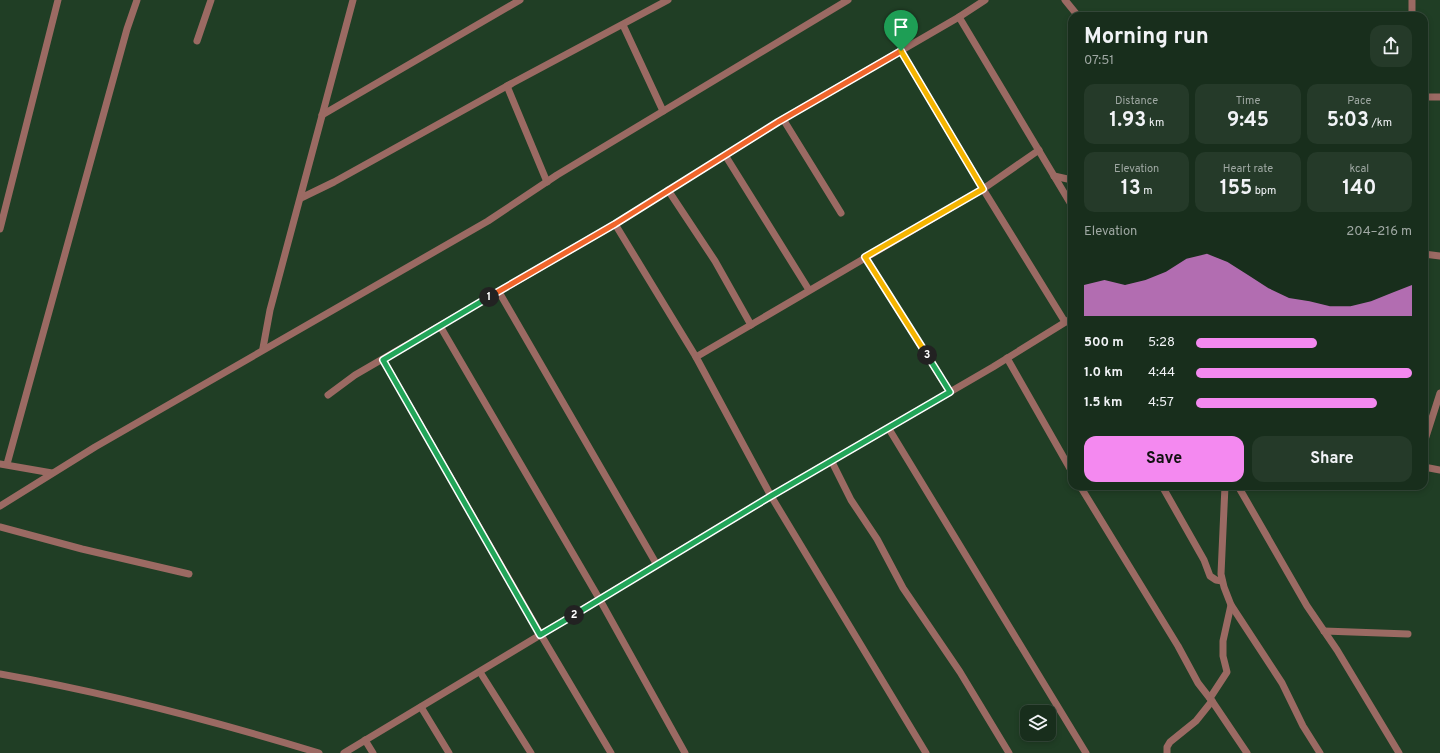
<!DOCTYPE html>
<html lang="en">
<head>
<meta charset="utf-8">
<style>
  :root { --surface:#182e1c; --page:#253a29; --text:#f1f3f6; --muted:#9fa8a3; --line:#364a3b; --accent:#f489f0 }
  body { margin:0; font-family:Overpass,sans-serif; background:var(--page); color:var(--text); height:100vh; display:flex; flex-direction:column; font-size:15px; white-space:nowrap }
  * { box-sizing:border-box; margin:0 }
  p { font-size:13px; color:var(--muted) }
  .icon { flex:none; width:22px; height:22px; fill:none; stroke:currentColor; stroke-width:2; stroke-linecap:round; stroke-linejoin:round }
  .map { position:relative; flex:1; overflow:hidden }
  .details { position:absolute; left:1068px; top:12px; width:360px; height:478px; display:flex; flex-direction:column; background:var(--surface); border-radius:12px; box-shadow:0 2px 6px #0003,0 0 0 1px var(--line) }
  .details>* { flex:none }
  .controls { position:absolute; left:1020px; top:705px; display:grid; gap:8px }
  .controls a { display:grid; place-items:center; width:36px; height:36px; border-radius:8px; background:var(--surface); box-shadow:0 2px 6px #0003,0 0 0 1px var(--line); font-size:20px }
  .pin { position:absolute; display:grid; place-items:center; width:34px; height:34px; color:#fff; margin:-41px -17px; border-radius:50% 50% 50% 0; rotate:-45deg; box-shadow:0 0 4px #0007 }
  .pin .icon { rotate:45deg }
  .km { position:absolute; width:20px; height:20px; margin:-10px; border-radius:50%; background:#222; color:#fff; font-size:11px; line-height:20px; text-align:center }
  .round { display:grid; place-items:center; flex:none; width:42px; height:42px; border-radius:12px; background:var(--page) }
  .headline { display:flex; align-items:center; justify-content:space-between; height:68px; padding:0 16px }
  h1 { font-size:22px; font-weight:700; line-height:30px }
  .metrics { display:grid; grid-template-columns:repeat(3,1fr); gap:6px; height:68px; padding:4px 16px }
  .metrics div { display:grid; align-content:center; border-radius:10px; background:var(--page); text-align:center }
  .metrics b { font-size:20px; font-weight:700 }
  .metrics small { font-size:11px; font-weight:400 }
  .metrics p { font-size:11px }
  .chart { height:112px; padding:8px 16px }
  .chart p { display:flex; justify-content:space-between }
  .chart svg { width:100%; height:72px; margin-top:4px; fill:var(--accent); opacity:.7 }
  .button { display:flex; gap:8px; margin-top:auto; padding:8px 16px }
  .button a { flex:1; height:46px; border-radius:12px; background:var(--accent); color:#111; font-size:16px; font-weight:700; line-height:46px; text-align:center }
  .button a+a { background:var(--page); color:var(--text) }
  ul { padding:0 16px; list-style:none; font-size:13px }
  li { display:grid; grid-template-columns:64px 48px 1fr; align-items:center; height:30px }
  li i { height:10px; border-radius:5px; background:var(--accent) }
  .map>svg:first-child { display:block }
</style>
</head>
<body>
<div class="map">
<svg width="1440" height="753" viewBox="0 0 1440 753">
  <rect width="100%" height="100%" fill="#203e25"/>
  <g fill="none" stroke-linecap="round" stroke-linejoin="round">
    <!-- minor -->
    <g stroke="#9b6a63" stroke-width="7">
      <polyline points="985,0 959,17 1072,206"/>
      <polyline points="1065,0 1078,16"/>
      <polyline points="1412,16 1412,0"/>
      <polyline points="623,25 663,111"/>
      <polyline points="197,41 211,0"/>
      <polyline points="901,51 983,189 1065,322"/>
      <polyline points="511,84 507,86 547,182"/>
      <polyline points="1424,97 1440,97"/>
      <polyline points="322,115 520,0"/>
      <polyline points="783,119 841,213"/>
      <polyline points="725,155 809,290"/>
      <polyline points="1054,176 1072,180"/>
      <polyline points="668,190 715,261 751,325"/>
      <polyline points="301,198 334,182 507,86 668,0"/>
      <polyline points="615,224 778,122 959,17"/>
      <polyline points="0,229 58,0"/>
      <polyline points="1424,254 1440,256"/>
      <polyline points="865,257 950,392"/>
      <polyline points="499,292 657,565"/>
      <polyline points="440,326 600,600 685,753"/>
      <polyline points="263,348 270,310 353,0"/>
      <polyline points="1007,358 1072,472"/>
      <polyline points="383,360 541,635 611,753"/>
      <polyline points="328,395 355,375 615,224 696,357"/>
      <polyline points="889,429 1086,753"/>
      <polyline points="1424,443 1440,393"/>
      <polyline points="832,462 851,500 877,539 903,588 960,672 1009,753"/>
      <polyline points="0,464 52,473"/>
      <polyline points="7,464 127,29 137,0"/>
      <polyline points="1424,467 1440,470"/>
      <polyline points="1080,486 1178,646 1198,683 1212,701 1247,753"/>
      <polyline points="1162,486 1204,560 1210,576 1216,580 1222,581"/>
      <polyline points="1238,486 1307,606 1337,650 1399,753"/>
      <polyline points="0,506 95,447 488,221 557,175 848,0"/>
      <polyline points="0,527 82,549 189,574"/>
      <polyline points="1231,605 1282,683 1303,726 1320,753"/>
      <polyline points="1324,631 1408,634"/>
      <polyline points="480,672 531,753"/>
      <path d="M0 674C108 693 214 721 319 753"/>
      <polyline points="1210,698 1227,672 1223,656 1223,641 1231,605 1224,587 1221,574 1225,486"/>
      <polyline points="421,707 449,753"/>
      <polyline points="365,740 373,753"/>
      <polyline points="344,753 771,496 993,367 1072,318"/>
      <polyline points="926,753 771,496 696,357 983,189 1039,150"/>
      <polyline points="1167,753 1167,747 1170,742 1196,721 1212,701"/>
    </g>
  </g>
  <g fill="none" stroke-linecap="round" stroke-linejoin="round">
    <defs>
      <polyline id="split-1" points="489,297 615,224 778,122 901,51"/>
      <polyline id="split-2" points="489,297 383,360 540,635 574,615"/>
      <polyline id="split-3" points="574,615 771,496 950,392 927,355"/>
      <polyline id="split-4" points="901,51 983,189 865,257 927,355"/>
    </defs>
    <!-- split-1 casing -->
    <use href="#split-1" stroke="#fff" stroke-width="8"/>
    <!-- split-2 casing -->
    <use href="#split-2" stroke="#fff" stroke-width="8"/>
    <!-- split-3 casing -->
    <use href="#split-3" stroke="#fff" stroke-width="8"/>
    <!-- split-4 casing -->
    <use href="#split-4" stroke="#fff" stroke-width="8"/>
    <!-- split-1 -->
    <use href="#split-1" stroke="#f0652b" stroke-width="5"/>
    <!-- split-2 -->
    <use href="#split-2" stroke="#22a559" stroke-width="5"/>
    <!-- split-3 -->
    <use href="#split-3" stroke="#22a559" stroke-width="5"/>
    <!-- split-4 -->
    <use href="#split-4" stroke="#f5b400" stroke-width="5"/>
  </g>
</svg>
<div class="controls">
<a><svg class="icon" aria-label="layers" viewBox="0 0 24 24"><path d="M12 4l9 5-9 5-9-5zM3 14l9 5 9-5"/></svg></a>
</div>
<div class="pin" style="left:901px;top:51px;background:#1e9e55"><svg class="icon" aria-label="arrive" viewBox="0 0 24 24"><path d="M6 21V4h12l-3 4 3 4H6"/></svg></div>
<b class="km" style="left:489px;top:297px">1</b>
<b class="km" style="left:574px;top:615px">2</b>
<b class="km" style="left:927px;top:355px">3</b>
<section class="details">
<div class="headline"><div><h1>Morning run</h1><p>07:51</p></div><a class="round"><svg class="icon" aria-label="share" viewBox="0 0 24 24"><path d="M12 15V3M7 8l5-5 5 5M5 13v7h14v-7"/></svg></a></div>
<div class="metrics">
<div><p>Distance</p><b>1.93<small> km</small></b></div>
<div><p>Time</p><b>9:45</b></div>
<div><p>Pace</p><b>5:03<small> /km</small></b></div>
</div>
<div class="metrics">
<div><p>Elevation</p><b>13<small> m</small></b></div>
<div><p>Heart rate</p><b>155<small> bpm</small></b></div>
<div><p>kcal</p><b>140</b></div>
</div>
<div class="chart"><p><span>Elevation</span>204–216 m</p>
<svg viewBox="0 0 160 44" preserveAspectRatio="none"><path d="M0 44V25L10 22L20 25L30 22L40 17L50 9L60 6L70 11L80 19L90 27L100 33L110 35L120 38L130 38L140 35L150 30L160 25V44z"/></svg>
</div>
<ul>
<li><b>500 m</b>5:28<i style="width:56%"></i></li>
<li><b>1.0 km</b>4:44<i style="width:100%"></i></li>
<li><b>1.5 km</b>4:57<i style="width:84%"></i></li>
</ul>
<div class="button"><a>Save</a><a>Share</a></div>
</section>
</div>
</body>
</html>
